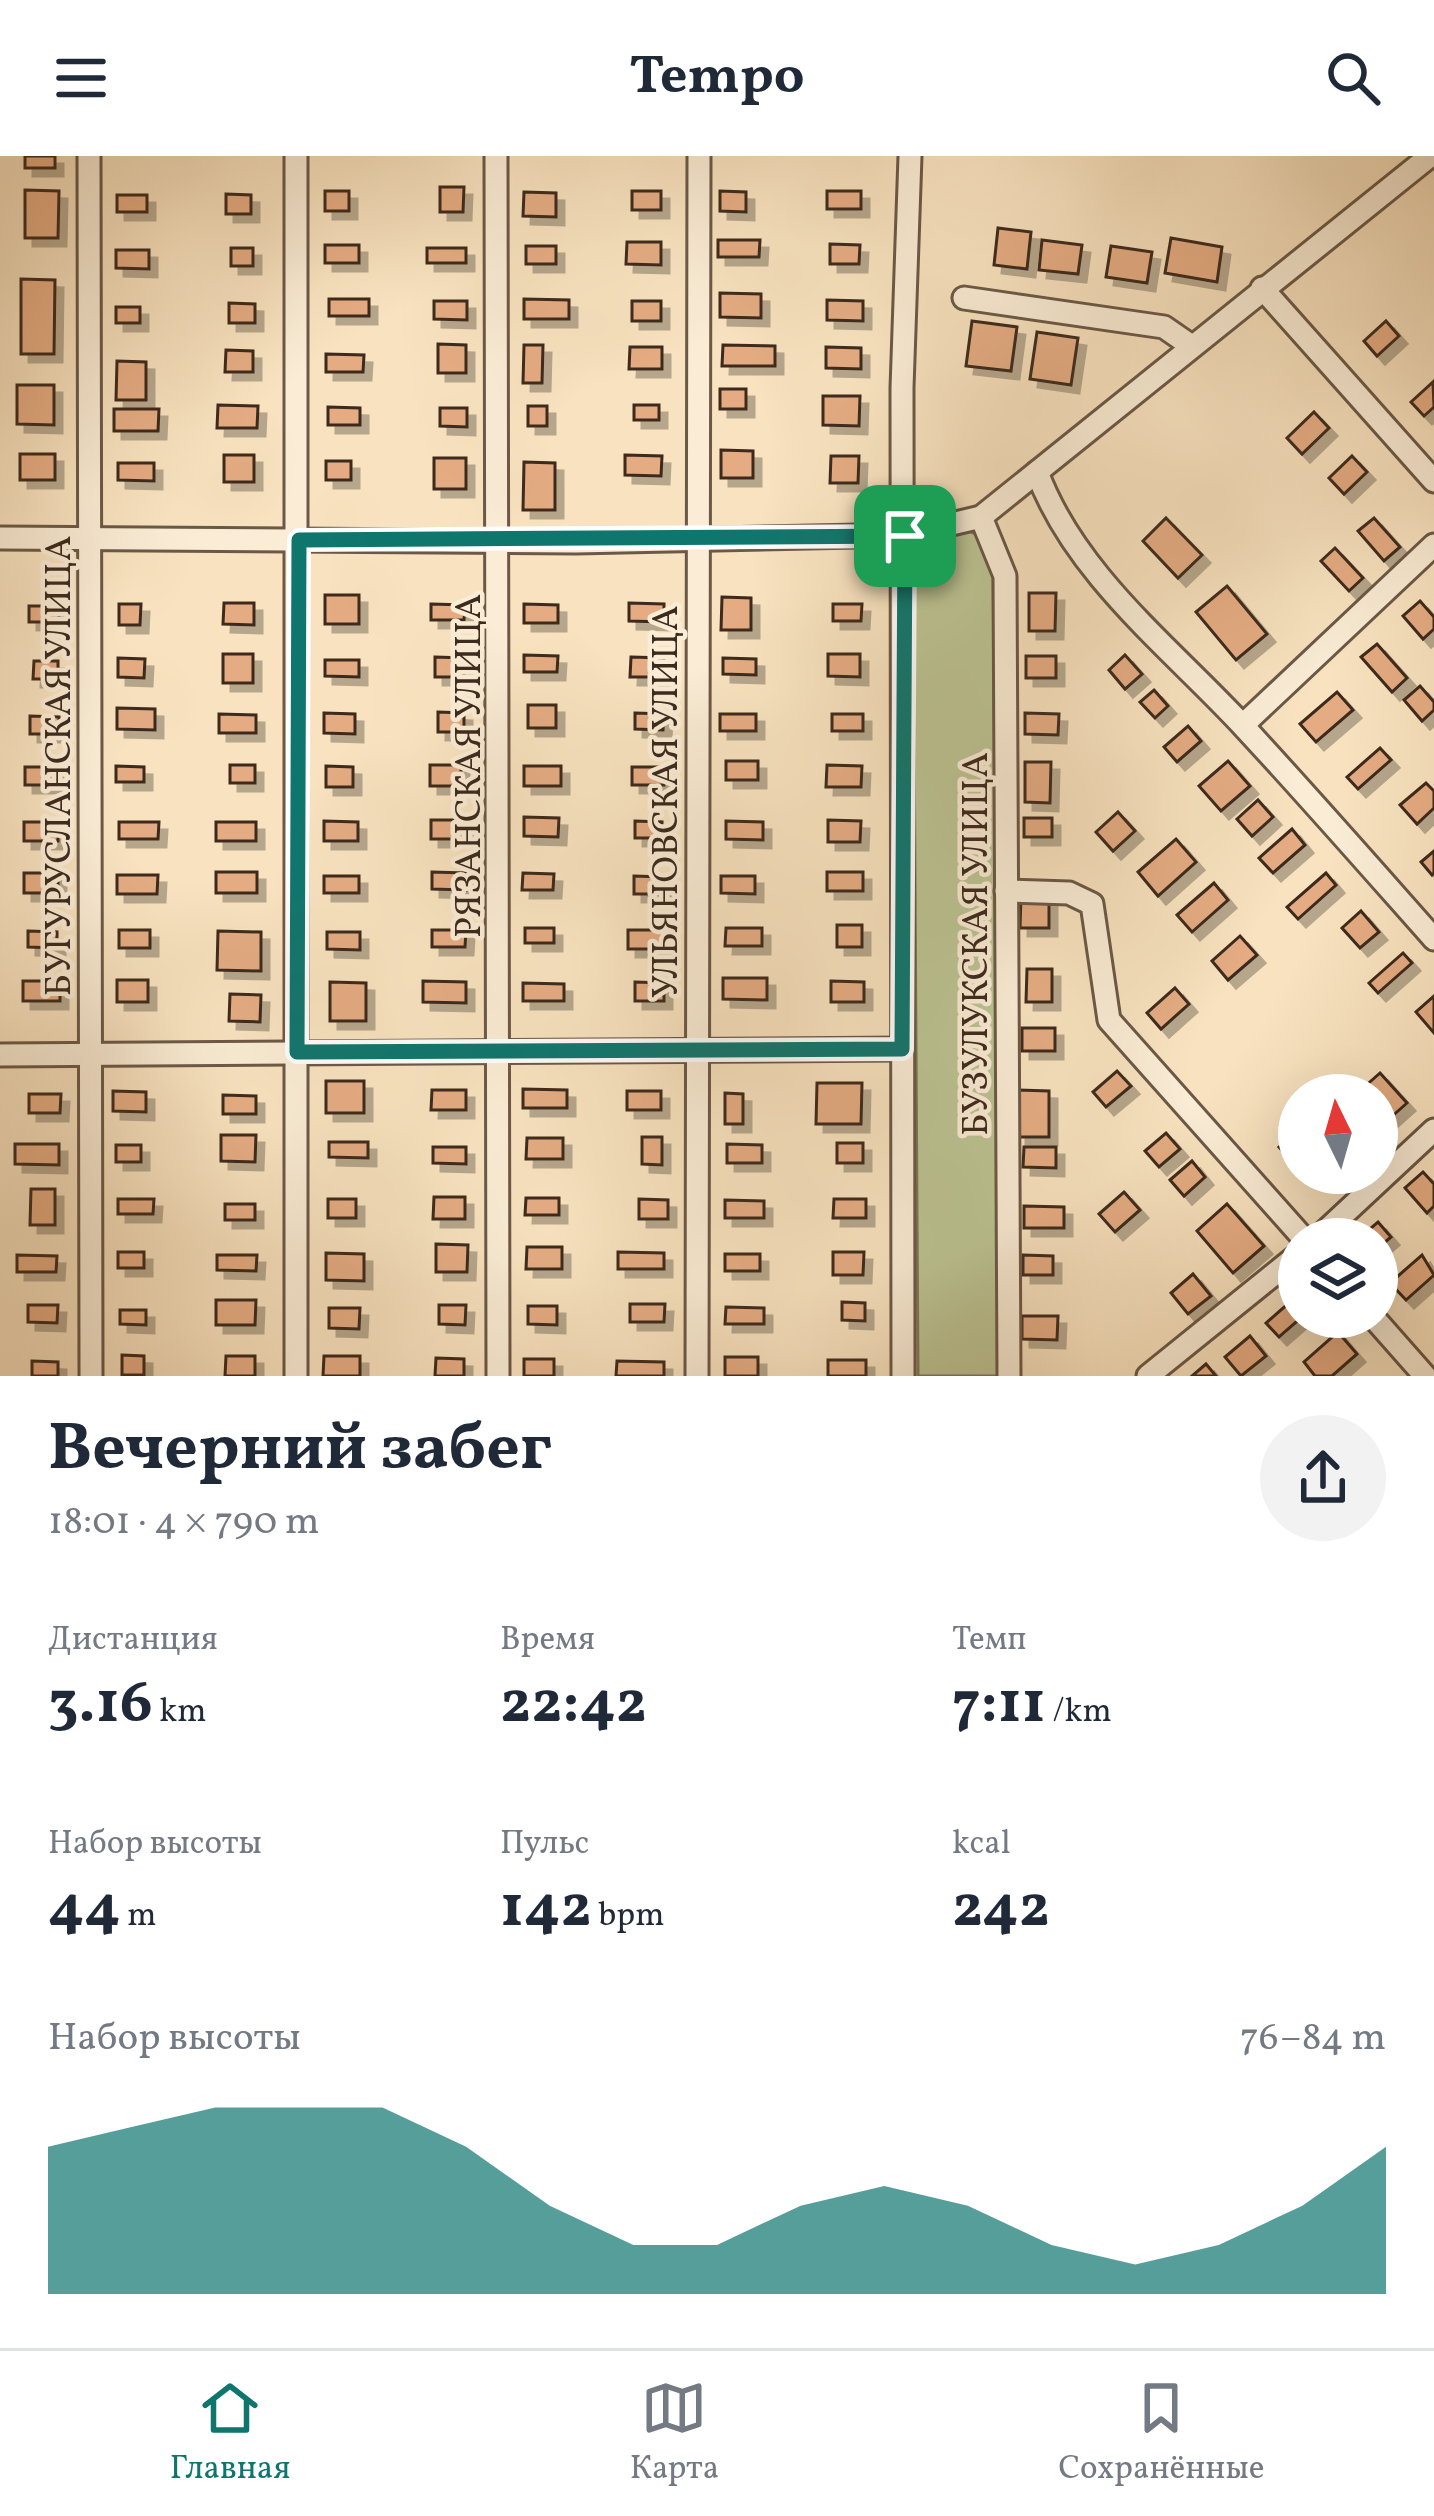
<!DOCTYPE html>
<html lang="ru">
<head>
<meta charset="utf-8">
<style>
  :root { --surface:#fff; --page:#f2f2f3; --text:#1f2937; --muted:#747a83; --line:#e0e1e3; --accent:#0f766e }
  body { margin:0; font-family:Vollkorn,serif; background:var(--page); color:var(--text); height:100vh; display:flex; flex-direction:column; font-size:45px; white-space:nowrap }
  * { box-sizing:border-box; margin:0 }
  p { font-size:39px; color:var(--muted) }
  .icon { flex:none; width:66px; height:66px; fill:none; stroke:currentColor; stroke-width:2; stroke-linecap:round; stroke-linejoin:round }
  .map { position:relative; height:1220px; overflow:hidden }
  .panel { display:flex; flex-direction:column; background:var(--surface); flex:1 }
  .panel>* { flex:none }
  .needle { width:78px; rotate:355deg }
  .buttons { position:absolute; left:1278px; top:918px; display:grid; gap:24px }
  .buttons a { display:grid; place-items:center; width:120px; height:120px; border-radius:50%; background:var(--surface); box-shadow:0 12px 48px #0002; font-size:60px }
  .pin { position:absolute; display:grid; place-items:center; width:102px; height:102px; color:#fff; margin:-51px; border-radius:24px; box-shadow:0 6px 18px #0006 }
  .round { display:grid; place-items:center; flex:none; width:126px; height:126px; border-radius:63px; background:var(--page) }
  .head { display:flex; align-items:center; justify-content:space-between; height:204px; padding:0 48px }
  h1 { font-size:66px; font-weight:700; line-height:90px }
  .figures { display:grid; grid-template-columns:repeat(3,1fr); gap:18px; height:204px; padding:12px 48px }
  .figures div { display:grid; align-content:center }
  .figures b { font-size:60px; font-weight:700 }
  .figures small { font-size:33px; font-weight:400 }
  .figures p { font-size:33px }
  .chart { height:336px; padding:24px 48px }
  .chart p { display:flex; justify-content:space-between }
  .chart svg { width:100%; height:216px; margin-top:12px; fill:var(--accent); opacity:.7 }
  header { display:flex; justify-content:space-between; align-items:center; height:156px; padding:0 48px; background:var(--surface); font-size:54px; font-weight:700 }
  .dock { display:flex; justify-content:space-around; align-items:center; height:168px; border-top:3px solid var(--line); background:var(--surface); font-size:33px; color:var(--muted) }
  .dock a { display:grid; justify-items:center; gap:6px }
  .dock .selected { color:var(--accent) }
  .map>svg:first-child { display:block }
</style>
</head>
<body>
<header><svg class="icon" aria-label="menu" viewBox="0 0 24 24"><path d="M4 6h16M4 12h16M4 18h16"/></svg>Tempo<svg class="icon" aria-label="search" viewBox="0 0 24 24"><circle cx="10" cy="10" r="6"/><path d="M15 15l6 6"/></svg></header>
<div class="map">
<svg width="1434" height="1220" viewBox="0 0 1434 1220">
  <defs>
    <filter id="shadow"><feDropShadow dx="8" dy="8" stdDeviation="0" flood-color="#0004"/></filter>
  </defs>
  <rect width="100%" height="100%" fill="#f8e2bf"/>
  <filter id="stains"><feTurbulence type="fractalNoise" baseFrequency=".00167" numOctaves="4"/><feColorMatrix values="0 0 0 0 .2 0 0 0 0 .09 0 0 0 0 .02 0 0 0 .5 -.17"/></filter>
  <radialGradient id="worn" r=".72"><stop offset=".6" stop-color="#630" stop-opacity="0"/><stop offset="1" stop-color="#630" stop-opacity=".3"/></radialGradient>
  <!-- green -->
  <path fill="#bcc393" stroke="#7c7658" stroke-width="3" d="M962 373C982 376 986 391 993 409L1000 1220H918L913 396Z"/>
  <!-- building -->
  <g fill="#e5ac83" stroke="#3c2a1d" stroke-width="3" filter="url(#shadow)">
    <rect x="25" y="0" width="30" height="12"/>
    <polygon points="440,31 464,31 463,56 440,56"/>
    <polygon points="25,34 59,35 58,82 25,82"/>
    <rect x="325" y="35" width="24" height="20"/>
    <rect x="632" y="35" width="29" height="19"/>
    <polygon points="720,35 746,36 746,56 720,55"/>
    <rect x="827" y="35" width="34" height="18"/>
    <polygon points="524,36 556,37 556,61 523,60"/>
    <polygon points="226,38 251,39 251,58 226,58"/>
    <rect x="117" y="39" width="30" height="17"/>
    <polygon points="998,72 1031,76 1027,113 994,109"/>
    <polygon points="1171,82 1222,91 1217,126 1165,117"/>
    <polygon points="718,84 760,84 759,101 718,101"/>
    <polygon points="1042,84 1082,89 1078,118 1039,114"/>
    <polygon points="627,86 661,86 661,109 626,108"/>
    <polygon points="830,88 860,89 859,108 830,108"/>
    <rect x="325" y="89" width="34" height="18"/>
    <rect x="526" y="90" width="30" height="18"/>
    <polygon points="1111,90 1152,96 1147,127 1106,121"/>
    <rect x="231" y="92" width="22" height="18"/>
    <rect x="427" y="92" width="39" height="15"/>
    <polygon points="116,94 149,94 149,113 116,112"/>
    <polygon points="21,123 55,124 54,198 21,198"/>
    <polygon points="720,137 761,138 761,162 720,161"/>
    <rect x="329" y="143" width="40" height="17"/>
    <polygon points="524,143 569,144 569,163 524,163"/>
    <polygon points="827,144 863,145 863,165 827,164"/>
    <polygon points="434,145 467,145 467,164 434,163"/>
    <rect x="632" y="145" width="29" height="20"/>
    <polygon points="229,147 255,148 255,167 229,167"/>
    <rect x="116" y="151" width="24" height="16"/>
    <polygon points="972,165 1017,171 1011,215 966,210"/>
    <polygon points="1386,165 1399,180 1377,200 1364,185"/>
    <polygon points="1037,176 1078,182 1071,229 1030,223"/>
    <polygon points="438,188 466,189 466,217 438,217"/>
    <polygon points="524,189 543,189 542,227 523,227"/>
    <polygon points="723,189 775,190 775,210 722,210"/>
    <polygon points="630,191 662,191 662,213 629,213"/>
    <polygon points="826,191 861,192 861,213 826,212"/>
    <polygon points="226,194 253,195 253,216 225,216"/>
    <polygon points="326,198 364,199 363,216 326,216"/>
    <polygon points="117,205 146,206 146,244 116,244"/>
    <polygon points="1433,226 1434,251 1424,260 1411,246"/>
    <polygon points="17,229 54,229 54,269 17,268"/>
    <rect x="720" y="233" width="26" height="20"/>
    <polygon points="823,240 860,240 859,270 823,269"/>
    <polygon points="218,249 258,250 257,272 217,272"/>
    <rect x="634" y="249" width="25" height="15"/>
    <rect x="528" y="250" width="19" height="20"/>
    <polygon points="328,251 360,252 360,269 328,269"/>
    <polygon points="440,252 467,252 467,271 440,270"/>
    <polygon points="114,253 159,253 158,275 114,275"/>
    <polygon points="1314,256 1329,272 1302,298 1287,282"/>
    <polygon points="721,294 753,295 753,322 721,322"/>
    <rect x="20" y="298" width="35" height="26"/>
    <rect x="224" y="299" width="30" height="27"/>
    <polygon points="625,299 662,300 661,320 625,319"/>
    <polygon points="831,300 859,300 858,327 830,327"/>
    <polygon points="1352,300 1367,316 1344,338 1329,322"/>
    <rect x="434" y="302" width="32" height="31"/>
    <rect x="326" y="305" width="25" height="19"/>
    <polygon points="524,306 555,307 555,354 523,354"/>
    <polygon points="118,307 154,307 154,325 118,324"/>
    <polygon points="1166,362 1202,399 1178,422 1143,385"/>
    <polygon points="1374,362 1400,391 1384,405 1358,375"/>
    <polygon points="1335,392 1363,422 1349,435 1321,405"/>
    <polygon points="1227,430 1267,478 1236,504 1196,456"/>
    <polygon points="1029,437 1056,437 1055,475 1029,475"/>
    <rect x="325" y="439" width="34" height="29"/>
    <polygon points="722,441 751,442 751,474 721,474"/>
    <polygon points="1420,445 1434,461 1434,473 1423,483 1403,460"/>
    <polygon points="224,447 254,447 254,469 223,468"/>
    <polygon points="629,447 664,448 664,466 629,465"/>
    <polygon points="119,448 141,448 140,469 119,469"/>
    <polygon points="431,448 465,449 464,464 431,464"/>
    <polygon points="524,448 558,449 558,467 524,467"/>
    <polygon points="833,448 862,448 861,465 833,465"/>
    <rect x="29" y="450" width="30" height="16"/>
    <polygon points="1377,488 1407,522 1392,536 1361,501"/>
    <rect x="223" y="498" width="30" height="29"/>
    <polygon points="828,498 860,498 860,521 828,520"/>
    <polygon points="524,499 558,500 557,516 524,516"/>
    <polygon points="1125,499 1142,518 1125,533 1109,514"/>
    <rect x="1026" y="500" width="30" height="22"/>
    <polygon points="435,501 464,502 464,521 435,521"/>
    <polygon points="631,501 664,502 663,521 630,521"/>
    <polygon points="118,502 145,503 144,522 118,521"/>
    <polygon points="723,502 756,503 756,519 723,518"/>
    <polygon points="325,504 359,504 359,521 325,520"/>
    <polygon points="34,505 58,505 58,523 33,523"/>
    <polygon points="1420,530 1434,546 1434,554 1422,565 1404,544"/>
    <polygon points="1154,534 1168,550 1155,562 1140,546"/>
    <polygon points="1337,536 1353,554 1316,586 1300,568"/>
    <rect x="528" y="549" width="28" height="23"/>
    <polygon points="117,552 155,553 155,574 117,573"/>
    <polygon points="438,556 464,557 464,576 438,576"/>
    <polygon points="324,557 355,558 355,578 324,577"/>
    <polygon points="635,557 664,558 663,574 635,573"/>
    <polygon points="1025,557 1059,558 1058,579 1025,578"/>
    <polygon points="219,558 256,559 256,577 219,577"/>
    <rect x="720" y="558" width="36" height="17"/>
    <rect x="832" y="558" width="31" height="17"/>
    <polygon points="30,560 59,561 59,578 30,578"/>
    <polygon points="1188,570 1201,585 1177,606 1164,591"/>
    <polygon points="1380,592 1391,604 1358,633 1347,621"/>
    <rect x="726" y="605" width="32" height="19"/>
    <polygon points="1228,605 1250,630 1221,655 1199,630"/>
    <polygon points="1025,606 1051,606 1050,647 1025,646"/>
    <rect x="230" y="609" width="25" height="18"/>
    <rect x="430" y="609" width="31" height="21"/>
    <polygon points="827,609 862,610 861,631 826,631"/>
    <polygon points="116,610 144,611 144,626 116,626"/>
    <polygon points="326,610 353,611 353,631 326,631"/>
    <rect x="524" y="610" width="37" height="20"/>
    <polygon points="25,611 55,611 54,629 25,629"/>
    <rect x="632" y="611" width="32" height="18"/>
    <polygon points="1426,627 1434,635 1434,652 1417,668 1400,649"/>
    <polygon points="1258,644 1273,661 1252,680 1237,663"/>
    <polygon points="1118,656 1135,675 1113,695 1096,676"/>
    <polygon points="524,661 559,662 558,681 524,680"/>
    <rect x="1024" y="662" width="28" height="19"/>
    <rect x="431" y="664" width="33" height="19"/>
    <polygon points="828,664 861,665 860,686 828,686"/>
    <polygon points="324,665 358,666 358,685 324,685"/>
    <polygon points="635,665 662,666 662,682 635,682"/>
    <polygon points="726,665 763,666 763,684 726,683"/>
    <rect x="24" y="666" width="34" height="19"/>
    <polygon points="119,666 159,666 158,683 119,683"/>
    <rect x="216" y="666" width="40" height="19"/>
    <polygon points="1292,673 1305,689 1273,717 1259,702"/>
    <polygon points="1176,683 1196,706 1158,740 1138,716"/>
    <polygon points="1434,695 1434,717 1432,719 1421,706"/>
    <rect x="216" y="716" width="41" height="21"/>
    <polygon points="432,716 466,717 466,734 432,733"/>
    <rect x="827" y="716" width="36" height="19"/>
    <rect x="24" y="717" width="34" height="20"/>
    <polygon points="523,717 554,718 553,734 522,734"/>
    <polygon points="1326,717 1336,729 1298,763 1287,751"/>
    <polygon points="117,719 158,719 157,738 117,738"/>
    <rect x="324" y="720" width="35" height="17"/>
    <polygon points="634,720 663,721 663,738 634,738"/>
    <polygon points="721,720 755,720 755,738 721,737"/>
    <polygon points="1214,727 1228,744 1192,776 1177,759"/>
    <polygon points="1021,740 1049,741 1049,772 1020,772"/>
    <polygon points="1361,755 1379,776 1360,792 1342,772"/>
    <rect x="837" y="769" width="25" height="22"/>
    <rect x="525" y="772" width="29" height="15"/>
    <polygon points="726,772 762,772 762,790 725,790"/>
    <rect x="119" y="774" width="31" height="18"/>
    <polygon points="432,774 466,774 465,791 432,791"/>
    <rect x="628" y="774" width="36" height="19"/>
    <polygon points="28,775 57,776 57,792 28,791"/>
    <polygon points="218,775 261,776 261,815 217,814"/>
    <polygon points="327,776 360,776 360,794 327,793"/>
    <polygon points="1240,780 1257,799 1228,824 1212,805"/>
    <polygon points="1403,797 1412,807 1378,837 1369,827"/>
    <polygon points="1027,813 1052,813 1052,846 1026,846"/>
    <polygon points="723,822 767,822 767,844 723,843"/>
    <rect x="117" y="824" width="31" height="22"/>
    <rect x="23" y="825" width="37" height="20"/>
    <polygon points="423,825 466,826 466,847 423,846"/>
    <polygon points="831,825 864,826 864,846 831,846"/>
    <polygon points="330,826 366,827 366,865 330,865"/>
    <polygon points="635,826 664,827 664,845 635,845"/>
    <polygon points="523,827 564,828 564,845 523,845"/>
    <polygon points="1175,832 1189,848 1161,873 1147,857"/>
    <polygon points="230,838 261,839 260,866 229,865"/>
    <polygon points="1434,840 1434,877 1416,856"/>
    <rect x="1022" y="872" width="33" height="23"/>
    <polygon points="1117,915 1131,930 1106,951 1093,936"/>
    <polygon points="1380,917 1407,947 1389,963 1377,950 1377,939 1362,933"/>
    <rect x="326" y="925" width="38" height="32"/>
    <polygon points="817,927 862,927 861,968 816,968"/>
    <polygon points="523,933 567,934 567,952 523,952"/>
    <polygon points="432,934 466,934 466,954 431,954"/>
    <polygon points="1018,934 1049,935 1049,981 1018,981"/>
    <polygon points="113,935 146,936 146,956 113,955"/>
    <rect x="627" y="935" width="34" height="19"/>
    <polygon points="725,937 743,938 743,968 725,968"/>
    <polygon points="29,938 61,938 60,957 29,957"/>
    <polygon points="223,939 256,940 256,958 223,958"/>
    <polygon points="1299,973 1299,1013 1279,991"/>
    <polygon points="1166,977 1180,993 1159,1011 1145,995"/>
    <polygon points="221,979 256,979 255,1006 221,1005"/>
    <polygon points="642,981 662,981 662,1009 642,1008"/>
    <polygon points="527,982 563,982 563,1003 526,1003"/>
    <polygon points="329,986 368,986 368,1002 329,1001"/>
    <rect x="837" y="987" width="26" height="20"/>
    <polygon points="15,988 59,988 59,1009 15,1008"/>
    <polygon points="727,988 762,989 762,1007 727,1007"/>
    <rect x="116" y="989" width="25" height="17"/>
    <polygon points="433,991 466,991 466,1008 433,1007"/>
    <polygon points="1024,991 1056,991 1056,1012 1023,1011"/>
    <polygon points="1192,1005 1205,1021 1184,1040 1170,1024"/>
    <polygon points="1423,1016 1434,1028 1434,1050 1427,1057 1405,1032"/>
    <polygon points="31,1033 55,1033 55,1069 30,1069"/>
    <polygon points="1124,1036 1140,1054 1115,1076 1099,1058"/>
    <polygon points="434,1041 465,1041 465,1063 433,1063"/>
    <polygon points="526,1042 559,1042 559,1059 525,1059"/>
    <polygon points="118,1043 154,1043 153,1058 118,1058"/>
    <rect x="328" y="1043" width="28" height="19"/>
    <polygon points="639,1043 668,1044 668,1063 639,1063"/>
    <polygon points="834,1043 866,1043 866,1062 833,1062"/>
    <polygon points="725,1044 764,1045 764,1062 725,1062"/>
    <rect x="225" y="1048" width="30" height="16"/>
    <polygon points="1227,1048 1264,1090 1233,1117 1197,1075"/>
    <polygon points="1024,1050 1064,1051 1064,1072 1024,1072"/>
    <polygon points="1378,1066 1391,1081 1377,1093 1377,1083 1358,1083"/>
    <polygon points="436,1088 468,1089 467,1116 436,1116"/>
    <polygon points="527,1091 562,1091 562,1113 526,1113"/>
    <rect x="118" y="1096" width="26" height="16"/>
    <polygon points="618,1096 664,1097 664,1113 618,1113"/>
    <polygon points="833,1096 864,1096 863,1119 833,1119"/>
    <polygon points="326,1097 364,1098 364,1125 326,1124"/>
    <rect x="725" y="1098" width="35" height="17"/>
    <polygon points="17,1099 57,1100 56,1116 17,1116"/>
    <polygon points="217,1099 257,1099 256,1115 217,1114"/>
    <polygon points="1023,1099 1053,1100 1053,1119 1023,1119"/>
    <polygon points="1422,1099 1434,1119 1406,1144 1390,1127"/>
    <polygon points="1193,1118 1211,1140 1188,1158 1171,1137"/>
    <polygon points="1299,1138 1302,1161 1279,1181 1266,1167"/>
    <polygon points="216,1144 256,1144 255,1169 216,1169"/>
    <polygon points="842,1146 865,1147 865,1165 842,1164"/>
    <polygon points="630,1148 665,1148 664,1166 630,1166"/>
    <polygon points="28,1149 58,1149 57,1167 28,1166"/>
    <polygon points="439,1149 466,1149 465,1169 439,1168"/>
    <polygon points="528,1150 557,1150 557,1169 528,1168"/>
    <polygon points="726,1151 764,1152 764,1168 725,1168"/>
    <polygon points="329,1152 360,1152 359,1173 329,1172"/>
    <polygon points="120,1154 146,1154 146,1169 120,1168"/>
    <polygon points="1022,1160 1058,1160 1057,1184 1022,1183"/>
    <polygon points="1338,1176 1357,1198 1332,1220 1315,1220 1304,1206"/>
    <polygon points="1250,1180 1266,1200 1241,1220 1225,1201"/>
    <polygon points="122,1199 144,1200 144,1219 122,1219"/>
    <polygon points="226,1200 255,1200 255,1220 225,1220"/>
    <polygon points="324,1200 360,1200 360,1220 323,1220"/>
    <rect x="725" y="1201" width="33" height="19"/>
    <polygon points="436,1202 464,1203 464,1220 435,1220"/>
    <rect x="524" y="1203" width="30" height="17"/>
    <rect x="828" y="1204" width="38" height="16"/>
    <polygon points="32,1205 58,1206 58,1220 32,1220"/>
    <polygon points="617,1205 664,1206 664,1220 616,1220"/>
    <polygon points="1206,1208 1216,1220 1192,1220"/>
  </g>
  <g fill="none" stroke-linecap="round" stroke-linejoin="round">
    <defs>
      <g id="minor">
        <polyline points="89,0 91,1220"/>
        <polyline points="496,0 498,1220"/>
        <polyline points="1262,132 1434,325"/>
        <polyline points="964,142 1164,171 1190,189"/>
        <path d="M1037 316C1075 419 1171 492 1244 571 1308 640 1371 712 1434 783"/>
        <polyline points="981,361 1005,420 1009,1220"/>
        <polyline points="0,382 576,386 905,379 981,361 1430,0"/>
        <polyline points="1243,569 1434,389"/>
        <polyline points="1006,735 1069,737 1092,748 1109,864 1304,1083"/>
        <polyline points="0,899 902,893"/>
        <polyline points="1317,1083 1434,974"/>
        <polyline points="1373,1161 1425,1220"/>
        <polyline points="296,1220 296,0"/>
        <polyline points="697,1220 699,0"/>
        <polyline points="903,1220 902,232 910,0"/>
        <polyline points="1148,1220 1299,1098"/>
      </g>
    </defs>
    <!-- minor casing -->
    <use href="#minor" stroke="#6b5846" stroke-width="27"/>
    <!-- minor -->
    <use href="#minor" stroke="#faecd5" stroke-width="21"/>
  </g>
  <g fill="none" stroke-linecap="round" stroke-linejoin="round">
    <defs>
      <polygon id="route" points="905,380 902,893 297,896 299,384"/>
    </defs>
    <!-- route casing -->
    <use href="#route" stroke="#fff" stroke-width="24"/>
    <!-- route -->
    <use href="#route" stroke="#0f766e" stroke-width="15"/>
  </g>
  <g text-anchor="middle" stroke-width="9" stroke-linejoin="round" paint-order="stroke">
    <!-- street labels -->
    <g font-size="36" fill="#3c2a1d" stroke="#faecd5">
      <text transform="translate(57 610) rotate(-90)" y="13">БУГУРУСЛАНСКАЯ УЛИЦА</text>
      <text transform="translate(467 610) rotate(-90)" y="13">РЯЗАНСКАЯ УЛИЦА</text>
      <text transform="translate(664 646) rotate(-90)" y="13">УЛЬЯНОВСКАЯ УЛИЦА</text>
      <text transform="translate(974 788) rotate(-90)" y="13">БУЗУЛУКСКАЯ УЛИЦА</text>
    </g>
  </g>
  <rect width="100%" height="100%" filter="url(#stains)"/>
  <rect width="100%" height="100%" fill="url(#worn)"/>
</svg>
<div class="buttons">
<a><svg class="needle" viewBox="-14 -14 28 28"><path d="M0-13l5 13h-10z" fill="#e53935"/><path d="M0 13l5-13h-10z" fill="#747a83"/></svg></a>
<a><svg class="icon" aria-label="layers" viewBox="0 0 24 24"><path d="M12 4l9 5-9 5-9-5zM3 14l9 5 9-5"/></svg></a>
</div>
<div class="pin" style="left:905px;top:380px;background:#1e9e55"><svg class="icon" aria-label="arrive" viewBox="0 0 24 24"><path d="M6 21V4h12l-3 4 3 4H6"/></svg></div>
</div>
<section class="panel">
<div class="head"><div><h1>Вечерний забег</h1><p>18:01 · 4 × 790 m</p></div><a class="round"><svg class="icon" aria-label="share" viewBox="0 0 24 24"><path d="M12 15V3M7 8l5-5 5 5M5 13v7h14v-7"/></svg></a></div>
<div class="figures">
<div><p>Дистанция</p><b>3.16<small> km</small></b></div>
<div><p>Время</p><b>22:42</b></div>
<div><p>Темп</p><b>7:11<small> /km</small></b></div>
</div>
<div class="figures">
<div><p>Набор высоты</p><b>44<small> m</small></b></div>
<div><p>Пульс</p><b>142<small> bpm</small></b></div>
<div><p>kcal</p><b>242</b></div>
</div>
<div class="chart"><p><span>Набор высоты</span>76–84 m</p>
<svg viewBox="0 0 160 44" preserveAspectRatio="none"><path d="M0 44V14L10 10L20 6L30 6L40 6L50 14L60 26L70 34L80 34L90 26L100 22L110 26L120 34L130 38L140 34L150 26L160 14V44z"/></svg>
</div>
</section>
<nav class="dock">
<a class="selected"><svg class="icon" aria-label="home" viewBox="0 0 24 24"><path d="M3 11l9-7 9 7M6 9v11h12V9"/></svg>Главная</a>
<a><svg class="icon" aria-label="map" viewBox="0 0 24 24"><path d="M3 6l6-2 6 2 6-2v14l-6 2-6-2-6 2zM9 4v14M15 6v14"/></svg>Карта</a>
<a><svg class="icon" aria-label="saved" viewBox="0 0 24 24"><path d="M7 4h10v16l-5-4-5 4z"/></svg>Сохранённые</a>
</nav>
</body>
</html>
